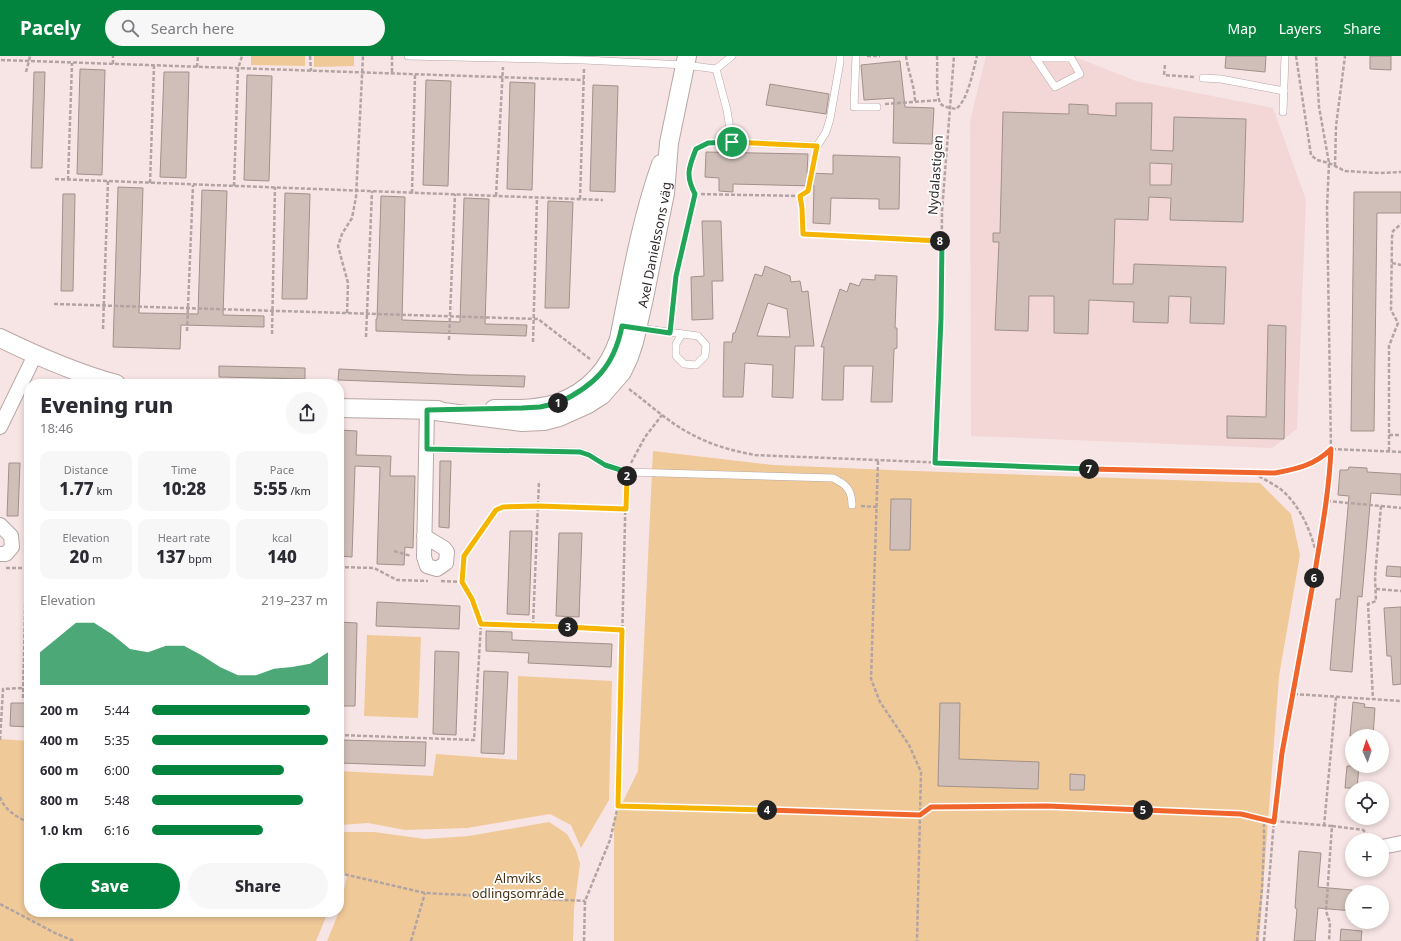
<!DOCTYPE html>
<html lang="en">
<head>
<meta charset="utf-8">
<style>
  :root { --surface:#fff; --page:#f7f7f7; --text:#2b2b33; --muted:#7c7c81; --accent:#03843e }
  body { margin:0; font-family:"Noto Sans",sans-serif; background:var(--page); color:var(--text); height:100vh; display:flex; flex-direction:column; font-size:15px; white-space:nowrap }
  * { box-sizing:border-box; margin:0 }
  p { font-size:13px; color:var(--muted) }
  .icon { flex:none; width:22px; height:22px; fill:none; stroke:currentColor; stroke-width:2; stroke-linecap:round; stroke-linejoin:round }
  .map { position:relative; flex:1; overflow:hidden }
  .sheet { position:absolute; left:24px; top:323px; width:320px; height:538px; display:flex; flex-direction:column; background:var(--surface); border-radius:16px; box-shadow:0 2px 6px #0003 }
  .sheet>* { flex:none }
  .needle { width:26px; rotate:357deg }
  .tools { position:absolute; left:1345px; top:673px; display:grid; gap:8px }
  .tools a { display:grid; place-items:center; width:44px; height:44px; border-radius:50%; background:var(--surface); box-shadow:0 2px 6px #0003; font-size:20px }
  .pin { position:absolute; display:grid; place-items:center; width:34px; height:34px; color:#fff; margin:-17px; border:2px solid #fff; border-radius:50%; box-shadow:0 1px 4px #0007 }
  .km { position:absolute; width:20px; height:20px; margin:-10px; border-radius:50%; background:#222; color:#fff; font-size:11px; line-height:20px; text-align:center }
  .round { display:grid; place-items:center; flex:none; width:42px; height:42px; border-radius:21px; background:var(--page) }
  .summary { display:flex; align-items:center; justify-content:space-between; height:68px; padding:0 16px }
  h1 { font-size:22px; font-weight:800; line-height:30px }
  .metrics { display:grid; grid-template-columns:repeat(3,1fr); gap:6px; height:68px; padding:4px 16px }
  .metrics div { display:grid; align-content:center; border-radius:10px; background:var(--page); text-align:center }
  .metrics b { font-size:17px; font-weight:800 }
  .metrics small { font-size:11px; font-weight:400 }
  .metrics p { font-size:11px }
  .chart { height:112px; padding:8px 16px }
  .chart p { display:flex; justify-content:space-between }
  .chart svg { width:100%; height:72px; margin-top:4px; fill:var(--accent); opacity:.7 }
  .action { display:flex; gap:8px; margin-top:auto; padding:8px 16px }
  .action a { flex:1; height:46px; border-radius:24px; background:var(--accent); color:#fff; font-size:16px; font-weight:800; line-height:46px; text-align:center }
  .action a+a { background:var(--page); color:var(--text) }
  ul { padding:0 16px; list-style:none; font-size:13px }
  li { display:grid; grid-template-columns:64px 48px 1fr; align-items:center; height:30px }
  li i { height:10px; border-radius:5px; background:var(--accent) }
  header { display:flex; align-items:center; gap:24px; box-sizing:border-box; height:56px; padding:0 20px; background:var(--accent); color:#fff }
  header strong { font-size:19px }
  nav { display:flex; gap:22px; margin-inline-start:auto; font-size:14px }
  .search { width:280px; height:36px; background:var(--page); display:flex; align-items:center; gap:10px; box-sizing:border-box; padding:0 14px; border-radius:22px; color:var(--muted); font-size:15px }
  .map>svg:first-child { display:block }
</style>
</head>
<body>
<header>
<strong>Pacely</strong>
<div class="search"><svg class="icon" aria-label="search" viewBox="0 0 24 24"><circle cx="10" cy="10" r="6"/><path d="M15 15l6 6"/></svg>Search here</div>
<nav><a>Map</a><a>Layers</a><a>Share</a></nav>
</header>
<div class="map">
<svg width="1401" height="885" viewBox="0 0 1401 885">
  <rect width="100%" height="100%" fill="#f7e4e4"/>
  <!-- built -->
  <polygon fill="#f3d7d6" points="986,0 1073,0 1136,25 1273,52 1306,144 1297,373 1272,392 971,380 970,65"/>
  <!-- green -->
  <g fill="#f0c998">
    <polygon points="251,0 305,0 305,10 251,9"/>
    <polygon points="314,0 354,0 354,10 314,11"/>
    <polygon points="653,395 773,409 914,415 1260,427 1291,458 1300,499 1279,620 1259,885 614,885 614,764 638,715"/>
    <polygon points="367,579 421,581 418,662 364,660"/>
    <polygon points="518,620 612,625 609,744 581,792 571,769 550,758 467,772 405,774 368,767 341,769 339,770 339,715 433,720 436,698 517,704"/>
    <polygon points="0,683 29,685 29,856 328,856 316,885 0,885"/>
    <polygon points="549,766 567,778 576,794 580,808 574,853 573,885 327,885 339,856 347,820 339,812 339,780 345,776 374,776 425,783 469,780"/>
  </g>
  <!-- building -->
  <g fill="#cfbfb8" stroke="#a0918a" fill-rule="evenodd">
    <polygon points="1226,0 1266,0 1265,16 1225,12"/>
    <polygon points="1370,0 1391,0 1391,14 1370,13"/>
    <polygon points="900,5 905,51 934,52 932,88 893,87 894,42 864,44 861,9"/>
    <polygon points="80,13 105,14 102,119 77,118"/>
    <polygon points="34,16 45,16 42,112 31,112"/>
    <polygon points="164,16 189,16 186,122 160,121"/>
    <polygon points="247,19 272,20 269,125 244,124"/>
    <polygon points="426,24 451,25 448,130 423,129"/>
    <polygon points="510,26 535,27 532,134 507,133"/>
    <polygon points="770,28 829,38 826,58 766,49"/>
    <polygon points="593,29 618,30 615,136 590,135"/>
    <path d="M1116 47H1152L1151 94 1173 95 1174 61 1246 63 1243 166 1170 164 1171 142 1149 141 1148 164 1115 163 1113 228H1133L1134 208 1226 211 1224 268 1190 267 1191 241 1169 240 1168 267 1133 266 1134 246 1089 244 1088 278 1054 277V240H1029L1028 275 995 274 999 186H993V177H1000L1003 56 1069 58V48L1088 49V58L1116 60ZM1150 107 1172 108 1171 129H1150Z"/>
    <polygon points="706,96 808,98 807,117 833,118 833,99 900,101 899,153 879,153 879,143 831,142 830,168 813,167 814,130 733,128 733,136 719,135 719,122 705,121"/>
    <polygon points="118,131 143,132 139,257 198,258 202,134 227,135 223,259 264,260 264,271 181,269 180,293 113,291"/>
    <polygon points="1354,136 1401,136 1401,157 1377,157 1374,375 1351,375"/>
    <polygon points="285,137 310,138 307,243 282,243"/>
    <polygon points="63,138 75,138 73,235 61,235"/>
    <polygon points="381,140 405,141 402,264 460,266 464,142 489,143 485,268 527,269 526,280 376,275 376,263 377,263"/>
    <polygon points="548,145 573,146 569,252 545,252"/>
    <polygon points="702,165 721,165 723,225 712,225 713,263 692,264 691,221 704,220"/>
    <path d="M765 210 790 220 791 226 800 225 802 236 808 235 814 290H795L793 342 772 341 773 309 745 307 743 341H723L724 286H732L733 277H735L755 218 762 220ZM768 247 787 253 790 281 757 280Z"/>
    <polygon points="875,219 897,220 895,272 897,272 897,292 894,293 892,346 871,346 873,310 844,310 843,344 822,344 824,291 821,291 840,233 847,236 850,227 859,230 862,223 875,224"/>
    <polygon points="1268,269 1286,270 1284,383 1227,382 1227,360 1266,361"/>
    <polygon points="219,310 305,312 305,323 219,321"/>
    <polygon points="339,313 467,319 525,320 524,331 338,324"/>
    <polygon points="339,374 357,375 356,399 391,400 390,420 415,420 413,492 405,491 404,509 377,508 380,411 355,410 352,501 339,500"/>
    <polygon points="440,405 451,405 449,472 439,471"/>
    <polygon points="9,407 20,407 18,460 7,460"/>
    <polygon points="1349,411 1367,412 1367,416 1401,418 1401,439 1371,437 1362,541 1358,540 1352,616 1330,614 1336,543 1340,543 1349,440 1338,439 1340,414 1348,414"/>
    <polygon points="891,443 911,443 910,494 890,494"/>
    <polygon points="510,475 532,475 529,559 507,558"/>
    <polygon points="559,477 582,477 579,561 556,560"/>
    <polygon points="1387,510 1401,511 1401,521 1386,520"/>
    <polygon points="377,546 460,550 459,573 376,570"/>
    <polygon points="1401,551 1401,628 1393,629 1391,600 1387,600 1384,552"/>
    <polygon points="339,566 357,567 355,650 339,650"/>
    <polygon points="486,575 512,576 512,584 612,588 611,611 528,607 529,597 486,595"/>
    <polygon points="435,595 459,596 456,679 433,678"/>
    <polygon points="484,615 508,616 504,698 481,697"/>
    <polygon points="1353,646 1365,648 1364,651 1375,652 1373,680 1350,680"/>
    <polygon points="11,647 29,647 29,671 10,670"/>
    <polygon points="940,647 960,647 959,703 1039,706 1038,733 938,730"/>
    <polygon points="339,684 426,686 425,710 339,707"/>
    <polygon points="1347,710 1359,710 1357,732 1345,732"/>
    <polygon points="1070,718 1085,719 1084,734 1070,734"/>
    <polygon points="1299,795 1321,797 1318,831 1352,834 1352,855 1318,852 1315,885 1294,885 1297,853 1295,852"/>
    <polygon points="1341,873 1362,875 1361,885 1340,885"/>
  </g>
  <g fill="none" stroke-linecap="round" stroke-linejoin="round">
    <defs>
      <g id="service">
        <polyline points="408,0 584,4 685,9 716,13 732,0"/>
        <polyline points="856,0 854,51 877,51"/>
        <polyline points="1034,0 1055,31 1080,18 1071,2 1035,2"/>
        <polyline points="716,13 727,54 732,86 817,90 826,76 830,63 840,6 840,0"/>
        <polyline points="1203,22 1221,23 1284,35"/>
        <polyline points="1283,56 1285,0"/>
        <polyline points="638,272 698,280 706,289 705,300 696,309 684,308 676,300 676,288 682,278"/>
        <path d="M427 393 580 396 589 399 605 409 627 416 833 422C846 428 852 434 852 449"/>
      </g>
      <g id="minor">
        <polyline points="0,371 35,299"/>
        <polyline points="0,469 11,480 12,491 6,498 0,498"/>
        <polyline points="424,480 444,492 447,496 446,507 437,513 427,510 424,501 427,354"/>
        <polyline points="1382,791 1401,787"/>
      </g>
      <g id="tertiary">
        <path d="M0 282C37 300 76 317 116 328"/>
        <polyline points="339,352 438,354"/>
        <path d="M494 353C514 353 538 354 558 347 588 336 609 313 619 283 631 224 641 164 661 108"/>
        <path id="s1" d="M427 354 522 366 544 365 559 361 588 348 602 339 622 316 629 301 634 286 644 242 665 137 669 87 687 0"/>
      </g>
    </defs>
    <!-- service casing -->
    <use href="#service" stroke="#b8a7a6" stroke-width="8"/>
    <!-- minor casing -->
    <use href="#minor" stroke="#b8a7a6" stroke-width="16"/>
    <!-- tertiary casing -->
    <use href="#tertiary" stroke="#b8a7a6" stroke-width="20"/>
    <!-- path -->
    <g stroke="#b3a4a4" stroke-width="2.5" stroke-dasharray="4 2" stroke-linecap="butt">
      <polyline points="310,0 311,15"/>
      <polyline points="392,0 392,18"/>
      <polyline points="867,0 880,0"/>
      <path d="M906 0C908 16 915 30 915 46"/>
      <path d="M937 0C938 11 935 40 941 48 945 52 952 52 956 53 968 44 973 15 977 0"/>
      <polyline points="1296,0 1311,99 1317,104 1329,107 1345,115 1379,117 1401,116"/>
      <polyline points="1,4 584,24"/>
      <polyline points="113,8 113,0"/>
      <polyline points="1165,9 1164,19 1194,21"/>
      <polyline points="197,11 198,0"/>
      <polyline points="26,16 29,5 30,0"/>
      <polyline points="885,48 940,44"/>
      <polyline points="1335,110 1336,70 1345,0"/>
      <polyline points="55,123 603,144"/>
      <polyline points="68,124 72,7"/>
      <polyline points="150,127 154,10"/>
      <polyline points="234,130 238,13 242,0"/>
      <polyline points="412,137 415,19"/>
      <polyline points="695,138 800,140 808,135 815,99"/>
      <polyline points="496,140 503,11"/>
      <polyline points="800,140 802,152 803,178 942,185"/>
      <polyline points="580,143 584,13"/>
      <polyline points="1392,207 1401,209"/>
      <polyline points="54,248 538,263 590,303"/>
      <polyline points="347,257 348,227 338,190 342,178 352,162 356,141 363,0"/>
      <path d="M670 268 676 220 695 138C685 119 689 111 696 93L708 87 724 86"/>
      <polyline points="103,273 108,125"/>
      <polyline points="187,275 193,129"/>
      <polyline points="272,278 275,131"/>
      <polyline points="366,281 372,135"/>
      <polyline points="449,284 455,138"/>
      <polyline points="533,286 537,141"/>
      <path d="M629 333C649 348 668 366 691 378 711 389 733 395 755 399L1071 412 1253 417C1283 417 1309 415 1331 393L1327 152 1329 107 1319 51 1316 0"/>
      <polyline points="1389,379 1401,379"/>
      <polyline points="1389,395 1389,290 1398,267 1391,254 1392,181 1393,175 1401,168"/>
      <polyline points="878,405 871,623 880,646 909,689 921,716 917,885"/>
      <polyline points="631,407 645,381 662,359"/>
      <polyline points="935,407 941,263 942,155 954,0"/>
      <path d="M1254 417C1263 423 1274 428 1283 435 1302 453 1311 476 1317 500"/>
      <polyline points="1327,445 1381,450 1375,521 1376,545 1368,548 1373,643"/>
      <polyline points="861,450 877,451"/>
      <polyline points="1381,450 1401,452"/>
      <polyline points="394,495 411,500"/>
      <polyline points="339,511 374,512 397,524 428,525"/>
      <polyline points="6,512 29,512"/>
      <polyline points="26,512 23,642 29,643"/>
      <polyline points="441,525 462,526"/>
      <polyline points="1376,533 1401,535"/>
      <polyline points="533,569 539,425"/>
      <polyline points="622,574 481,568 472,543 462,526 463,500 496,454 503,451 538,450 625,453"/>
      <polyline points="1294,638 1401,645"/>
      <polyline points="339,679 474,684 481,568"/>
      <polyline points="0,684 3,633 23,632"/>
      <path d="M0 741C4 753 17 762 29 766"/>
      <polyline points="618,750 920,759 931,751 1047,749 1241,759 1274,765 1332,770 1326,855 1330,867 1329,885"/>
      <polyline points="1324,770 1336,641"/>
      <polyline points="1332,770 1363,774 1372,783"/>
      <polyline points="339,817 425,837 585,845"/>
      <polyline points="0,848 55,877 74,885"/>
      <polyline points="411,885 425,837"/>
      <polyline points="584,885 585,845 610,784 618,750 626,425"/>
      <polyline points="1257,885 1262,833 1264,788 1264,763"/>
      <polyline points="1264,885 1274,765 1282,697 1323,471 1329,426 1331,393 1401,396"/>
    </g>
    <!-- service -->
    <use href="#service" stroke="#fff" stroke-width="7"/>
    <!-- minor -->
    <use href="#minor" stroke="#fff" stroke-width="14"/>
    <!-- tertiary -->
    <use href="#tertiary" stroke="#fff" stroke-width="18"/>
  </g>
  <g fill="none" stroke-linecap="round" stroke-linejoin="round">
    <defs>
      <path id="split-1" d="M558 347C594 330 614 311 622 270L670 277 676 220 695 138C685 119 689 111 696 93L708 87 732 86"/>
      <polyline id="split-2" points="558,347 540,351 522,352 427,354 427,393 580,396 589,399 605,409 627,416 627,420"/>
      <polyline id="split-3" points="568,571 481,568 472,543 462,526 464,500 496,454 503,451 538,450 626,453 627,420"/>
      <polyline id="split-4" points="568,571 622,574 618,750 767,754"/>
      <polyline id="split-5" points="767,754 920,759 931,751 1047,750 1143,754"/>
      <polyline id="split-6" points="1143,754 1241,758 1274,766 1282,697 1314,522"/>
      <path id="split-7" d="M1089 413 1275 417C1297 413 1315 409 1331 393 1329 438 1321 478 1314 522"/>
      <polyline id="split-8" points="940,185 942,185 941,262 935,407 1089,413"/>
      <polyline id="split-9" points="732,86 817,90 808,135 800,140 802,152 803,178 940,185"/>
    </defs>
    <!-- split-1 casing -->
    <use href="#split-1" stroke="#fff" stroke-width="8"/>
    <!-- split-2 casing -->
    <use href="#split-2" stroke="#fff" stroke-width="8"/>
    <!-- split-3 casing -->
    <use href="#split-3" stroke="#fff" stroke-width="8"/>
    <!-- split-4 casing -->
    <use href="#split-4" stroke="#fff" stroke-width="8"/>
    <!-- split-5 casing -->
    <use href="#split-5" stroke="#fff" stroke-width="8"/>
    <!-- split-6 casing -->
    <use href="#split-6" stroke="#fff" stroke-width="8"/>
    <!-- split-7 casing -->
    <use href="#split-7" stroke="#fff" stroke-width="8"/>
    <!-- split-8 casing -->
    <use href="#split-8" stroke="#fff" stroke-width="8"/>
    <!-- split-9 casing -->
    <use href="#split-9" stroke="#fff" stroke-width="8"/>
    <!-- split-1 -->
    <use href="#split-1" stroke="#22a559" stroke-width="5"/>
    <!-- split-2 -->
    <use href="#split-2" stroke="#22a559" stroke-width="5"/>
    <!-- split-3 -->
    <use href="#split-3" stroke="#f5b400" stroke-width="5"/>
    <!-- split-4 -->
    <use href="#split-4" stroke="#f5b400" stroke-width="5"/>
    <!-- split-5 -->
    <use href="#split-5" stroke="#f0652b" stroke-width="5"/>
    <!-- split-6 -->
    <use href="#split-6" stroke="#f0652b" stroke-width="5"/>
    <!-- split-7 -->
    <use href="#split-7" stroke="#f0652b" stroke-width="5"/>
    <!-- split-8 -->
    <use href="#split-8" stroke="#22a559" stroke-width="5"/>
    <!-- split-9 -->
    <use href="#split-9" stroke="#f5b400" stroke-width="5"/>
  </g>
  <g text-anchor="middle" stroke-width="3.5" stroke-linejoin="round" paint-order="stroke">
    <!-- street labels -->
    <g font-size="13" fill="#302929" stroke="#fff">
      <text transform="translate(935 119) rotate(-86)" y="5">Nydalastigen</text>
      <text dy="5" stroke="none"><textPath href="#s1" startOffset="344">Axel Danielssons väg</textPath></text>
    </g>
    <!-- park labels -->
    <g font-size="13" fill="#483112" stroke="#fff">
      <text x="518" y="827">Almviks<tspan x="518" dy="15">odlingsområde</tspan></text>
    </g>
  </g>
</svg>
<div class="tools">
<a><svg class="needle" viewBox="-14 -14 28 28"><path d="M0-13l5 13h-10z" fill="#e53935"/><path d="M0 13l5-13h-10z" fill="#7c7c81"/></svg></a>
<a><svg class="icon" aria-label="locate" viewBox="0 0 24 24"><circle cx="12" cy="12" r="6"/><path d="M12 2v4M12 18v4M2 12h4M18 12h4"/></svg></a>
<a>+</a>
<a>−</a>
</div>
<div class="pin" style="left:732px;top:86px;background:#1e9e55"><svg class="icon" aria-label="arrive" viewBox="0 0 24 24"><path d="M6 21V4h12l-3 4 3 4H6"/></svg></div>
<b class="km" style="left:558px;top:347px">1</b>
<b class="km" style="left:627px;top:420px">2</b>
<b class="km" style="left:568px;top:571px">3</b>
<b class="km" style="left:767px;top:754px">4</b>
<b class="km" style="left:1143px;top:754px">5</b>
<b class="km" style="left:1314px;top:522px">6</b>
<b class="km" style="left:1089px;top:413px">7</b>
<b class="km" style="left:940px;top:185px">8</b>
<section class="sheet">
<div class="summary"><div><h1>Evening run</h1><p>18:46</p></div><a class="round"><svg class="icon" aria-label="share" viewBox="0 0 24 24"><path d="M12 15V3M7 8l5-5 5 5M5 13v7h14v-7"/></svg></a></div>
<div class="metrics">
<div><p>Distance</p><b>1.77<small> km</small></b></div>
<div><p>Time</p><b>10:28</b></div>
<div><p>Pace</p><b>5:55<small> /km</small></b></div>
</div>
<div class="metrics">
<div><p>Elevation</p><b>20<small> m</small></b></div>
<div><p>Heart rate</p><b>137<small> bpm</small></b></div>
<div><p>kcal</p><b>140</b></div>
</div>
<div class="chart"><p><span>Elevation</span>219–237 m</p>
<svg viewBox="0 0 160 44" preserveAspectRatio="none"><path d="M0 44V24L10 15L20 6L30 6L40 13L50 22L60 24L70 20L80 20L90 26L100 33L110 38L120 38L130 34L140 33L150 31L160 24V44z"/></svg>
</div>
<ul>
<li><b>200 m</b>5:44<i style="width:90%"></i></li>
<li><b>400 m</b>5:35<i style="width:100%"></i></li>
<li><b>600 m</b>6:00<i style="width:75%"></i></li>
<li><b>800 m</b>5:48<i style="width:86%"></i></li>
<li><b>1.0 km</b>6:16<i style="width:63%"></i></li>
</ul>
<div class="action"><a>Save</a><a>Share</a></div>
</section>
</div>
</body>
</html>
